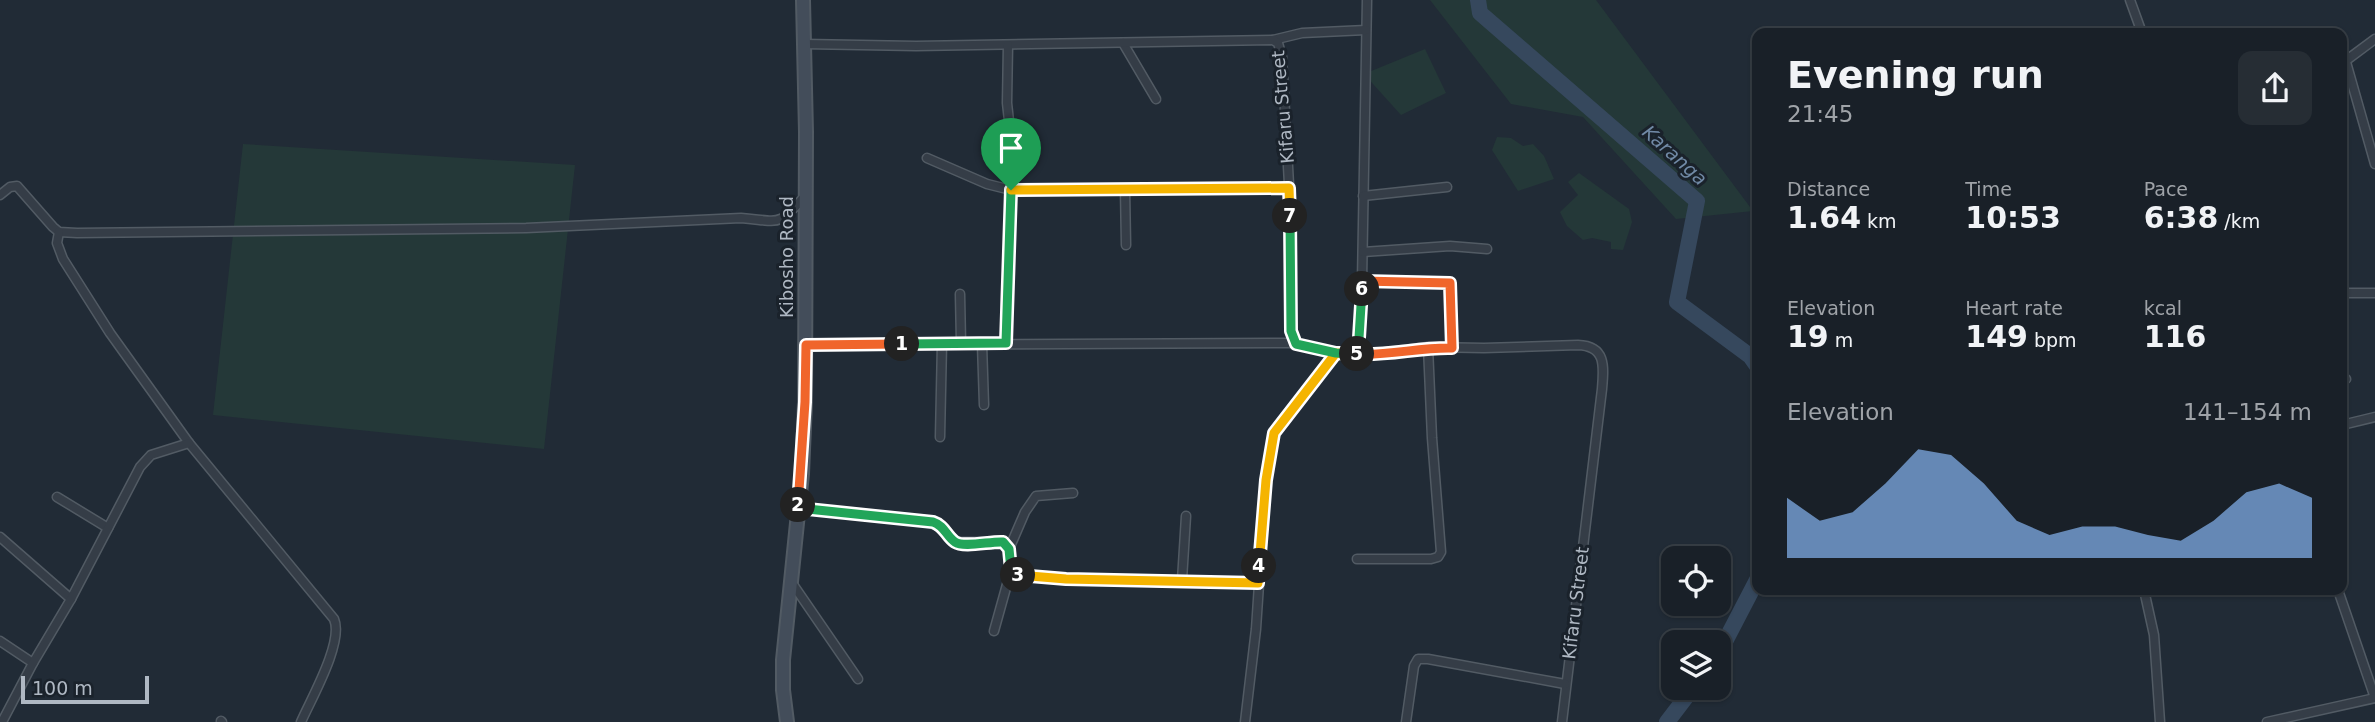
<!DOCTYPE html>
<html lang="en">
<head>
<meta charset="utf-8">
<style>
  :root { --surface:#192028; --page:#262d34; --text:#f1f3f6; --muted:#9fa3a8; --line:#373e45; --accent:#86b5f1 }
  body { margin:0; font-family:"DejaVu Sans",sans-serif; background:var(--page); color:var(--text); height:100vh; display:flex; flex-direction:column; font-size:26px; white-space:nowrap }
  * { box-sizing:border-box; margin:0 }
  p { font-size:23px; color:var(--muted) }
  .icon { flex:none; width:38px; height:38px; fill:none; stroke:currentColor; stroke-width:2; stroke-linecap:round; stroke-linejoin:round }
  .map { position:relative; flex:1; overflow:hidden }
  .sheet { position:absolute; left:1752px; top:28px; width:595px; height:567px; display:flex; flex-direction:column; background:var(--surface); border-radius:14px; box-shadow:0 2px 5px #0004,0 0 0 2px var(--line) }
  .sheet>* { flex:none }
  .buttons { position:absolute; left:1661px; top:546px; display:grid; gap:14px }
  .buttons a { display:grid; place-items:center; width:70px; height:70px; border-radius:14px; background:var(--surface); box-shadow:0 2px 5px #0004,0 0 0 2px var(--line); font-size:35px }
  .scale { position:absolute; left:21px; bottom:18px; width:128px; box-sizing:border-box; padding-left:7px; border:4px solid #afb8c3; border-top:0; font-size:19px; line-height:24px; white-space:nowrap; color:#afb8c3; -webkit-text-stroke:5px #1a222b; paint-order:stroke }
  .pin { position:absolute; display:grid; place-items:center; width:60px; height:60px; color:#fff; margin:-72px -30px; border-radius:50% 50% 50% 0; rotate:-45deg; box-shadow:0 0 7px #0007 }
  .pin .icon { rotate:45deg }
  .km { position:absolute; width:35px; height:35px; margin:-18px; border-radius:50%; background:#222; color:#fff; font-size:19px; line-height:35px; text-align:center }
  .round { display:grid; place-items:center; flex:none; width:74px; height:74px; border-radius:14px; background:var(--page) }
  .overview { display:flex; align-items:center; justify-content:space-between; height:119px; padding:0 35px }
  h1 { font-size:38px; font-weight:700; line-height:52px }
  .figures { display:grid; grid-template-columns:repeat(3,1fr); gap:10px; height:119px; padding:7px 35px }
  .figures div { display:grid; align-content:center }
  .figures b { font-size:30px; font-weight:700 }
  .figures small { font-size:19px; font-weight:400 }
  .figures p { font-size:19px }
  .chart { height:196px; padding:14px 35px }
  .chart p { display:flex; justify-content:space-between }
  .chart svg { width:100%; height:126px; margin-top:7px; fill:var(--accent); opacity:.7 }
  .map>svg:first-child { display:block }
</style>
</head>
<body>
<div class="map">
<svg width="2375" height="722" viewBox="0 0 2375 722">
  <rect width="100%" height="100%" fill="#212b36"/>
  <!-- green -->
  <g fill="#243838">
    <polygon points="1430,0 1596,0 1753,211 1676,219 1583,117 1511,104"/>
    <polygon points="1425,49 1446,93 1401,115 1364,74"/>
    <polygon points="1497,137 1511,138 1523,146 1533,144 1544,156 1554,179 1518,191 1492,150"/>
    <polygon points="243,144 575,165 544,449 213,415"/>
    <polygon points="1579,173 1629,209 1632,222 1623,250 1611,249 1611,242 1592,238 1583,240 1567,226 1560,212 1578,195 1568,182"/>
  </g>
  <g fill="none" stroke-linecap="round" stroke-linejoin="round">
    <!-- river -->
    <g stroke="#36485d" stroke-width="16">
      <polyline points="1478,0 1480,13 1697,201 1677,302 1750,356 1757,366"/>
      <polyline points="1718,655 1757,580"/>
      <polyline points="1667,722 1693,688"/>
    </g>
    <defs>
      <g id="street">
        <polyline points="1367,0 1362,281 1450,283 1452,348"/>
        <polyline points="2130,0 2142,33"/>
        <polyline points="1273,40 1302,33 1366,30"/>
        <polyline points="1123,43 1156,99"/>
        <path d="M804 44 916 46 1273 40 1278 43 1282 57 1291 221V332L1296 343 1336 353 1371 354 1428 347 1484 348 1578 345C1606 346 1604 366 1602 389L1562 722"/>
        <polyline points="2344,62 2375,39"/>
        <polyline points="2346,62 2375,164"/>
        <polyline points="927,158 987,184 1011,190 1289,188"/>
        <polyline points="1125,189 1126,245"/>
        <path d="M0 195 10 187 17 186 53 227 59 232 77 233 526 228 741 218C780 221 777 228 805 196"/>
        <polyline points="1363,196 1447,187"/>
        <path d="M59 232 57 243 63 259 110 333 189 443 334 619C344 642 311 699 301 722"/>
        <polyline points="1363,252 1450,246 1487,249"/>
        <polyline points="2342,293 2375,293"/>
        <polyline points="960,294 961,343"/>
        <polyline points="1006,343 1011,190 1010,130 1007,103 1008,45"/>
        <polyline points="982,344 984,405"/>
        <polyline points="806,345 1296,343"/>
        <polyline points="1358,354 1362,281"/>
        <polyline points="2342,380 2346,379"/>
        <polyline points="2342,425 2375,417"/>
        <polyline points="940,437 942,343"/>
        <polyline points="57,497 108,528"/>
        <polyline points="798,508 933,522 944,528 956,542 1003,542 1009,549 1011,570 1018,575 1066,579 1258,583"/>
        <polyline points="0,537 71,599"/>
        <polyline points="1009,549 1025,512 1036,496 1073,493"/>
        <polyline points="1357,559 1431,559 1438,557 1441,552 1432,438 1428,347"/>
        <polyline points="1182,580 1186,516"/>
        <polyline points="792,583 858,679"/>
        <polyline points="2144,590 2154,635 2160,722"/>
        <polyline points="2338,590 2375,698"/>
        <polyline points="994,631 1011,570"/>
        <polyline points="0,641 33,663"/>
        <polyline points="221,721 222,722"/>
        <polyline points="2,722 33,663 71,599 140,467 151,455 189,443"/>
        <polyline points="1245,722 1256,629 1266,480 1272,440 1278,426 1336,353"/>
        <polyline points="1406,722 1414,666 1418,659 1428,659 1565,684"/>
        <polyline points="2267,722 2375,698"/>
      </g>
      <polyline id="secondary" points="787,722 783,690 783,660 802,474 805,402 806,132 803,0"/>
    </defs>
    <!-- street casing -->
    <use href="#street" stroke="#525b64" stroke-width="11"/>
    <!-- secondary casing -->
    <use href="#secondary" stroke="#525b64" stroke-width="16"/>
    <!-- street -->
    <use href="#street" stroke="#353d47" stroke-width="8"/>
    <!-- secondary -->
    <use href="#secondary" stroke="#434d5a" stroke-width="12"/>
  </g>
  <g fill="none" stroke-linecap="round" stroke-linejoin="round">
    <defs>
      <polyline id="split-1" points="902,344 1006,343 1011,190"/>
      <polyline id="split-2" points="798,505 805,402 806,345 902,344"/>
      <path id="split-3" d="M798 505V508L933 522C945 526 946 536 955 542 964 548 991 541 1003 542L1009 549 1011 570 1018 575"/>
      <polyline id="split-4" points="1018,575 1066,579 1258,583 1259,566"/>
      <polyline id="split-5" points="1259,566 1266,480 1274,433 1336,353 1357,354"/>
      <path id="split-6" d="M1357 354C1389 356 1420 347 1452 348L1450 283 1362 281V289"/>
      <polyline id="split-7" points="1290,216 1291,331 1296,344 1336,353 1358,354 1362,289"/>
      <polyline id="split-8" points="1011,190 1289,188 1290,216"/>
    </defs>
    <!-- split-1 casing -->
    <use href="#split-1" stroke="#fff" stroke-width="14"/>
    <!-- split-2 casing -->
    <use href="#split-2" stroke="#fff" stroke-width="14"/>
    <!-- split-3 casing -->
    <use href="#split-3" stroke="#fff" stroke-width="14"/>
    <!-- split-4 casing -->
    <use href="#split-4" stroke="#fff" stroke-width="14"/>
    <!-- split-5 casing -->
    <use href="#split-5" stroke="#fff" stroke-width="14"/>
    <!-- split-6 casing -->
    <use href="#split-6" stroke="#fff" stroke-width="14"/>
    <!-- split-7 casing -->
    <use href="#split-7" stroke="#fff" stroke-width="14"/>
    <!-- split-8 casing -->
    <use href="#split-8" stroke="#fff" stroke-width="14"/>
    <!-- split-1 -->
    <use href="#split-1" stroke="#22a559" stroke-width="9"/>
    <!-- split-2 -->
    <use href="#split-2" stroke="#f0652b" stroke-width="9"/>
    <!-- split-3 -->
    <use href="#split-3" stroke="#22a559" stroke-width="9"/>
    <!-- split-4 -->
    <use href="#split-4" stroke="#f5b400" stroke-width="9"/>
    <!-- split-5 -->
    <use href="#split-5" stroke="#f5b400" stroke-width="9"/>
    <!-- split-6 -->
    <use href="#split-6" stroke="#f0652b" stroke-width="9"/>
    <!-- split-7 -->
    <use href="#split-7" stroke="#22a559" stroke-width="9"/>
    <!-- split-8 -->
    <use href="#split-8" stroke="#f5b400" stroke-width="9"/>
  </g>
  <g text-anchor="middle" stroke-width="6" stroke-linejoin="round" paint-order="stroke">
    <!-- street labels -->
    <g font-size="18" fill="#afb8c3" stroke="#1a222b">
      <text transform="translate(1283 107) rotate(-95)" y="6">Kifaru Street</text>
      <text transform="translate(787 257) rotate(-90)" y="6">Kibosho Road</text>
      <text transform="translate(1576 603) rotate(-83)" y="6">Kifaru Street</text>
    </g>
    <!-- water labels -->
    <g font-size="19" font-style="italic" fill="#718aa6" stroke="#1a222b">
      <text transform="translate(1675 155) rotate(42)" y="7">Karanga</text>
    </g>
  </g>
</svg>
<div class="buttons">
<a><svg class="icon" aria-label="locate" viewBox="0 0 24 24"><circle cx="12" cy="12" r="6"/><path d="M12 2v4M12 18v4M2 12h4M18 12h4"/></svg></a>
<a><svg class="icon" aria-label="layers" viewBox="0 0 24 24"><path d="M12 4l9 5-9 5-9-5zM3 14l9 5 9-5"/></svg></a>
</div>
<div class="scale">100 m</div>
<div class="pin" style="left:1011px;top:190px;background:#1e9e55"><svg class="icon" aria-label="arrive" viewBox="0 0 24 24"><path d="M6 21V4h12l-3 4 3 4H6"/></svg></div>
<b class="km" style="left:902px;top:344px">1</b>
<b class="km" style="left:798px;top:505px">2</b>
<b class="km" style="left:1018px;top:575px">3</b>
<b class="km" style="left:1259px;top:566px">4</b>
<b class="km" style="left:1357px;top:354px">5</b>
<b class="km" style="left:1362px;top:289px">6</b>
<b class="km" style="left:1290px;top:216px">7</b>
<section class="sheet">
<div class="overview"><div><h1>Evening run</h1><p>21:45</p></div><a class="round"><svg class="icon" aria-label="share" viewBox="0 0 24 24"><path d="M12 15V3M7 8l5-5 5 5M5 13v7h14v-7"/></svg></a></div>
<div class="figures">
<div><p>Distance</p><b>1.64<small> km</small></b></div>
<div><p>Time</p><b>10:53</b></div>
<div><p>Pace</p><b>6:38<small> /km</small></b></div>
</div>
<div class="figures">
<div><p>Elevation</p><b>19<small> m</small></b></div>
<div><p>Heart rate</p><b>149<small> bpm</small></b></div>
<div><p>kcal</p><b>116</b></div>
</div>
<div class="chart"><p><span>Elevation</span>141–154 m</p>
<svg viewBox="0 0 160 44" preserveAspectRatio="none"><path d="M0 44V23L10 31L20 28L30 18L40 6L50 8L60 18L70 31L80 36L90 33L100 33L110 36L120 38L130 31L140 21L150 18L160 23V44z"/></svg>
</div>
</section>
</div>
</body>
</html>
